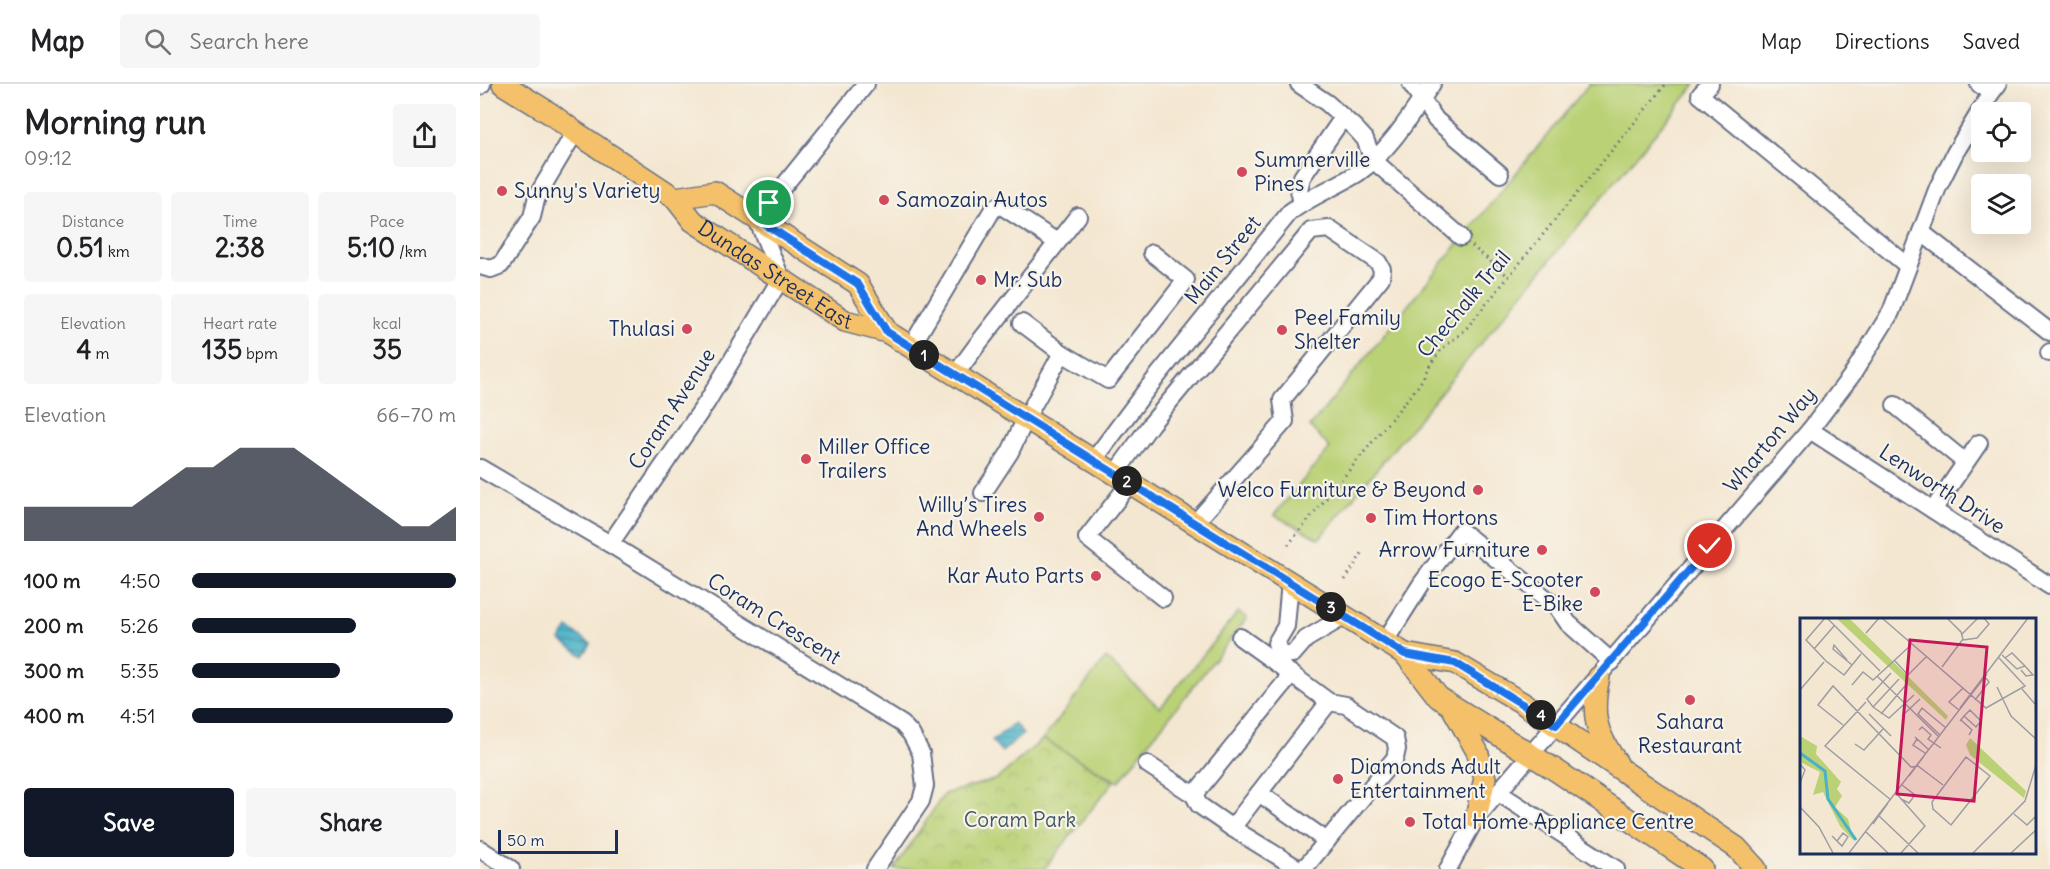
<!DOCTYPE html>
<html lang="en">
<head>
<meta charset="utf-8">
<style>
  :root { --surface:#fff; --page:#f6f6f6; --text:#202124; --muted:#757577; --line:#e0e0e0; --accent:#111827 }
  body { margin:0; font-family:Delius,sans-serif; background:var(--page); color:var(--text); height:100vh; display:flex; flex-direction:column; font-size:22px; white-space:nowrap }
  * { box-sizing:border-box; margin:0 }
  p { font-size:20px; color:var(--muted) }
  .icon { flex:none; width:33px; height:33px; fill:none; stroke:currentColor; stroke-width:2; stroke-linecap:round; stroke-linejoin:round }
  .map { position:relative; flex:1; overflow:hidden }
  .details { display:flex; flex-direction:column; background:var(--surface); width:480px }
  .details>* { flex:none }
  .buttons { position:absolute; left:1491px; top:18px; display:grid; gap:12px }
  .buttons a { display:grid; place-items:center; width:60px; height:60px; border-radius:6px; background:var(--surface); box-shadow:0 6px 24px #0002; font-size:30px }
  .scale { position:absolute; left:18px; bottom:15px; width:120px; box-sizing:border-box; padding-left:6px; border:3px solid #1b2f5e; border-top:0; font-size:16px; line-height:21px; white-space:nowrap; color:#1b2f5e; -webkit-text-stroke:4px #f7f3e8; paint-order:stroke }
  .pin { position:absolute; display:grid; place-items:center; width:51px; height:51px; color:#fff; margin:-26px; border:3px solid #fff; border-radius:50%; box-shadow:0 2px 6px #0007 }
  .km { position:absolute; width:30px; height:30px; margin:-15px; border-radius:50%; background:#222; color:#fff; font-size:16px; line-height:30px; text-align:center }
  .round { display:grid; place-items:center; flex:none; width:63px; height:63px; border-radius:6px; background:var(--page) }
  .head { display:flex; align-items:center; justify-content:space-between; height:102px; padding:0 24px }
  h1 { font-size:33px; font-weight:700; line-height:45px }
  .figures { display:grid; grid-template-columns:repeat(3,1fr); gap:9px; height:102px; padding:6px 24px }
  .figures div { display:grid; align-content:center; border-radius:6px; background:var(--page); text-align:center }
  .figures b { font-size:26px; font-weight:700 }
  .figures small { font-size:16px; font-weight:400 }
  .figures p { font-size:16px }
  .chart { height:168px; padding:12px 24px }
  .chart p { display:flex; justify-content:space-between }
  .chart svg { width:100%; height:108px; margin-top:6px; fill:var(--accent); opacity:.7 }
  .action { display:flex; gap:12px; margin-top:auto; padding:12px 24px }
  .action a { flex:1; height:69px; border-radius:6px; background:var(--accent); color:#fff; font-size:24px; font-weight:700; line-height:69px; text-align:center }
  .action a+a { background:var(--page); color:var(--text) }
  ul { padding:0 24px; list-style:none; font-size:20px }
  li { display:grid; grid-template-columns:96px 72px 1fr; align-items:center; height:45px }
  li i { height:15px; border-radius:8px; background:var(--accent) }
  header { display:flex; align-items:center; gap:36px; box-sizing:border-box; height:84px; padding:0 30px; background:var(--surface); border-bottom:2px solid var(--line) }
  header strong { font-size:28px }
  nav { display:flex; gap:33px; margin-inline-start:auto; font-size:21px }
  .search { width:420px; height:54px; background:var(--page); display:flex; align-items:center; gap:15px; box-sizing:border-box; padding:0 21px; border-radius:6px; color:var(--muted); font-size:22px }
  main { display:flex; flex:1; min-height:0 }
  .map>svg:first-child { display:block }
</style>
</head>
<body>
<header>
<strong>Map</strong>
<div class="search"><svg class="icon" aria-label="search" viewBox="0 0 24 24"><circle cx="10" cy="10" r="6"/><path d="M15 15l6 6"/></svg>Search here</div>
<nav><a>Map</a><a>Directions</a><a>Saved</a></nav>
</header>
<main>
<section class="details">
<div class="head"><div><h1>Morning run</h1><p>09:12</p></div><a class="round"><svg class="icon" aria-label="share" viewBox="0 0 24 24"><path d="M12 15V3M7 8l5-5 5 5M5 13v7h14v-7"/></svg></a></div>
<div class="figures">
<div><p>Distance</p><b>0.51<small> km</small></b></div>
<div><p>Time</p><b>2:38</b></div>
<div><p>Pace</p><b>5:10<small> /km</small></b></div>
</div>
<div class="figures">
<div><p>Elevation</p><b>4<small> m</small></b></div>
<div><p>Heart rate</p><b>135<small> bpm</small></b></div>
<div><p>kcal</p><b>35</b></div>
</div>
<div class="chart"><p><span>Elevation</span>66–70 m</p>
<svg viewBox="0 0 160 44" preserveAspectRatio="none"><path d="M0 44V30L10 30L20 30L30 30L40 30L50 22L60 14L70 14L80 6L90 6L100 6L110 14L120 22L130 30L140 38L150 38L160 30V44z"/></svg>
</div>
<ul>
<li><b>100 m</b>4:50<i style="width:100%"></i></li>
<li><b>200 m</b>5:26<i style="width:62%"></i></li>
<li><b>300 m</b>5:35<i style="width:56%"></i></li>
<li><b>400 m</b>4:51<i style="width:99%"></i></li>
</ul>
<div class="action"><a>Save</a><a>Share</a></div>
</section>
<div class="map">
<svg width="1570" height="785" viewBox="0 0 1570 785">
  <defs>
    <pattern id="park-crowns" width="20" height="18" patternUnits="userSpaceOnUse" patternTransform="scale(1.5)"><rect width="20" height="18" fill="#bad176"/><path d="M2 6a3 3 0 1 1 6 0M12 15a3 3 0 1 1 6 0" fill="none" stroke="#9fb468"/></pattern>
    <pattern id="water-rules" width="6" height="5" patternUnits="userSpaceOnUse" patternTransform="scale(1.5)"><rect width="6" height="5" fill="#49b2c8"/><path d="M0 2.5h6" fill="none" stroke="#3c91a6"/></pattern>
  </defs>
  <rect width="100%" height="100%" fill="#f7f3e8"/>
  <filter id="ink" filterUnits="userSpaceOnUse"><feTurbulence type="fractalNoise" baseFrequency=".0167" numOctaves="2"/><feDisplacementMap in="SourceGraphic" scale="12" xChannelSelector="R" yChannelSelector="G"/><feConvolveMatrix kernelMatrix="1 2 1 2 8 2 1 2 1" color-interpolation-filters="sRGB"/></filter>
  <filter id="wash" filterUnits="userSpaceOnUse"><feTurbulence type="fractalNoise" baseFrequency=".008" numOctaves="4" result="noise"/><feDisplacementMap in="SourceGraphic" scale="24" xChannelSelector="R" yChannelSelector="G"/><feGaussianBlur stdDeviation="1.35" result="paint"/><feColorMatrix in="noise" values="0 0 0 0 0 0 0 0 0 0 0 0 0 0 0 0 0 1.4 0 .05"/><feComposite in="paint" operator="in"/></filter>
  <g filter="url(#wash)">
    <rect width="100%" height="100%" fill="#f4e7d1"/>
    <!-- grass -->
    <g fill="#bad176" stroke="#6a806a" stroke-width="1.5">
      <polygon points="1109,0 1216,0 839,455 794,431 850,364 830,343 946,199"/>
      <polygon points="758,528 767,534 638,698 563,655 626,574 680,624"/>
    </g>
    <!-- park -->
    <polygon fill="url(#park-crowns)" stroke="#6a806a" stroke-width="1.5" points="563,655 634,697 564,785 414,785 464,710 517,695"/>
    <!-- water -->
    <g fill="url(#water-rules)" stroke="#327093" stroke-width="1.5">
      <polygon points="88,544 111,560 103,572 80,556"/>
      <polygon points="534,639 543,650 522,668 512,657"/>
    </g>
  </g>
  <g filter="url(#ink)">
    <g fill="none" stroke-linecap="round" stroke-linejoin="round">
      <defs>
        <g id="minor">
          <polyline points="819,0 847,19 875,44 885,55 893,76 981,153"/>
          <polyline points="931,0 956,36 1020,90"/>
          <polyline points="1230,0 1220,11 1428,182"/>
          <polyline points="1499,0 1511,9"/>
          <polyline points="0,2 2,0"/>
          <polyline points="822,119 819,106 822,93 862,35"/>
          <polyline points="1441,148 1570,248"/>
          <polyline points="0,182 11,185 21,181 52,133 57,112 95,48"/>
          <polyline points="542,239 582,269"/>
          <polyline points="431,263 513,125 520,121 577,158"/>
          <polyline points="1569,269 1570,268"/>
          <polyline points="475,291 497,261 598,132"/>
          <polyline points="1415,321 1485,378"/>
          <polyline points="1330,346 1570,502"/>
          <path d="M613 377 667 305 810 128C831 112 856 103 878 89 909 67 931 31 952 0"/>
          <polyline points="0,384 130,460 422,640 431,650 441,669 445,702 441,717 395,785"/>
          <polyline points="635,390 671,340 831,147 849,145 898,178 902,185 901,194 802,316 805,337 715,439"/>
          <polyline points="650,399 607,454 683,514"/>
          <polyline points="503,409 530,368 546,334 582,269 628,296 706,196 672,169"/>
          <polyline points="1453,426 1499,359"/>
          <polyline points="130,460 227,318 301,194 277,135 386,0"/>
          <polyline points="760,553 795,578 800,570"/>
          <polyline points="905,557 942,499 981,447 1077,523 1088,539 1132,578"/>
          <polyline points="800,570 813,570 826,555 865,532"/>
          <polyline points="800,570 796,559 806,542 810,498"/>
          <polyline points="795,578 849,618 866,621 915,654 917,665 915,674 827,781 820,785"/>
          <polyline points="667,680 714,711 812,590"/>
          <polyline points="779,709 847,757"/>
          <polyline points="1019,709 1136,785"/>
          <polyline points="714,711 719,721 752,744"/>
          <polyline points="0,765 31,785"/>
          <polyline points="819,785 752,744 849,618"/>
          <polyline points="968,785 996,734 1330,346 1372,291 1411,228 1458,103 1475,69 1511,9 1518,0"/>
        </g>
        <g id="major">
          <path id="s1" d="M23 0 71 30 95 48 195 114 213 137 365 237 407 248 925 570 958 613 1077 687 1222 785"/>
          <polyline points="195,114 235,108 378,200 407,248"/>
          <polyline points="925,570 975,579 1044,620 1257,764 1276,785"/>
          <path d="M1119 593C1111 630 1115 648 1137 679"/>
          <polyline points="972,623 997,667 1005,694 996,734"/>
        </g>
      </defs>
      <!-- minor casing -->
      <use href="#minor" stroke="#676f86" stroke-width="20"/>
      <!-- major casing -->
      <use href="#major" stroke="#676f86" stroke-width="24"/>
      <!-- path -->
      <g stroke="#676f86" stroke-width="3" stroke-dasharray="1.5 4.5" stroke-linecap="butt">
        <polyline points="992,162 1028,192"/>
        <polyline points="808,461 939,301 951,279 962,265 985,246 1186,0"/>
        <polyline points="865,496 884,466"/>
        <polyline points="954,706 963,704 976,715"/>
      </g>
      <!-- minor -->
      <use href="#minor" stroke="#fff" stroke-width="16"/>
      <!-- major -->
      <use href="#major" stroke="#f4c16a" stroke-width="21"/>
    </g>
  </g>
  <g fill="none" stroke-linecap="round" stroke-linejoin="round" filter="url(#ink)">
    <defs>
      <polyline id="route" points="289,119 277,135 378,200 407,248 925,570 975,579 1076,641 1230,462"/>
    </defs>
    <!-- route casing -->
    <use href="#route" stroke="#fff" stroke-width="12"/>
    <!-- route -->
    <use href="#route" stroke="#1a73e8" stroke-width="8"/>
  </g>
  <!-- markers -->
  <g fill="#d1495b" stroke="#f7f3e8" stroke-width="2">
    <circle cx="762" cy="88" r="6"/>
    <circle cx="22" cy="107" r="6"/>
    <circle cx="404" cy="116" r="6"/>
    <circle cx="501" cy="196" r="6"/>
    <circle cx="207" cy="245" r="6"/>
    <circle cx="802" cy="246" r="6"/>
    <circle cx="326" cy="375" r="6"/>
    <circle cx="998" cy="406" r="6"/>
    <circle cx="559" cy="433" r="6"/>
    <circle cx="891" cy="434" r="6"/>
    <circle cx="1062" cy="466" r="6"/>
    <circle cx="616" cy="492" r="6"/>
    <circle cx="1115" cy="508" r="6"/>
    <circle cx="1210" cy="616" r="6"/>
    <circle cx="858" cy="695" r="6"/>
    <circle cx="930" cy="738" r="6"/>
  </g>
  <g text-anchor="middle" stroke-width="4.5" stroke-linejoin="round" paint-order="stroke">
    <!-- poi labels -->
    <g font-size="21" fill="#1b2f5e" stroke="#f7f3e8" text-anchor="start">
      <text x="774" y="83">Summerville<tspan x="774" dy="24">Pines</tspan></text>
      <text x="34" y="114">Sunny's Variety</text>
      <text x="416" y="123">Samozain Autos</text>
      <text x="513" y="203">Mr. Sub</text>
      <text x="814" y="241">Peel Family<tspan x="814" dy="24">Shelter</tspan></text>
      <text x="195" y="252" text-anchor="end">Thulasi</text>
      <text x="338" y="370">Miller Office<tspan x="338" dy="24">Trailers</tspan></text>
      <text x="986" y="413" text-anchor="end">Welco Furniture &amp; Beyond</text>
      <text x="547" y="428" text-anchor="end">Willy’s Tires<tspan x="547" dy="24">And Wheels</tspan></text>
      <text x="903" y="441">Tim Hortons</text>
      <text x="1050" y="473" text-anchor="end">Arrow Furniture</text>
      <text x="604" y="499" text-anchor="end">Kar Auto Parts</text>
      <text x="1103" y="503" text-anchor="end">Ecogo E-Scooter<tspan x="1103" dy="24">E-Bike</tspan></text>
      <text x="1210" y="645" text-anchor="middle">Sahara<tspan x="1210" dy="24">Restaurant</tspan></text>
      <text x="870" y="690">Diamonds Adult<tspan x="870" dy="24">Entertainment</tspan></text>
      <text x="942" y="745">Total Home Appliance Centre</text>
    </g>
    <!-- street labels -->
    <g font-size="21" fill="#1b2f5e" stroke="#f7f3e8">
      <text transform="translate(743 176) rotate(-51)" y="7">Main Street</text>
      <text dy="7" stroke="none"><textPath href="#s1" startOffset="334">Dundas Street East</textPath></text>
      <text transform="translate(984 220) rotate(-50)" y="7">Chechalk Trail</text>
      <text transform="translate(192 325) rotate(-57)" y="7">Coram Avenue</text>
      <text transform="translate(1290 356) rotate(-50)" y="7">Wharton Way</text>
      <text transform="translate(1462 405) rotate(33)" y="7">Lenworth Drive</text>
      <text transform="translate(294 535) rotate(32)" y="7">Coram Crescent</text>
    </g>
    <!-- park labels -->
    <g font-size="21" fill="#435864" stroke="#f7f3e8">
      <text x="540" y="743">Coram Park</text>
    </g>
  </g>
  <!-- overview -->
  <g transform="translate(1320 534)">
    <rect width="236" height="236" fill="#f4e7d1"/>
    <path d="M36 0H49L148 98 146 102Z" fill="#bad176"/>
    <path d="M0 118 17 128 16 136 41 164 37 171 42 178 35 189 48 201 54 223 40 208 23 174 13 177 20 154 0 144ZM170 120 226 173 224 180 170 137 166 127Z" fill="#bad176"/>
    <path fill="none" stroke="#49b2c8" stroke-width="3" d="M0 135 25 153 28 181 56 222"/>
    <path fill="none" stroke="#9d9da3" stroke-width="1.5" d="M25 0 6 22 26 43 44 57 61 36M27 0 80 53M82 0 186 90 225 68 199 40M66 15 79 0M162 16 178 0M163 22 177 20 189 6 184 0M14 31 34 8M202 37 217 51 225 48 212 35 205 40M47 42 34 27 33 31 52 47M95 43 108 57 127 38M142 49 163 21 161 14 147 0M221 52 226 58 233 57 225 48M91 55 67 81 73 89 89 100 114 77M77 58 139 119M52 67 63 54 73 62 110 28M197 69 211 98 236 121M222 71 235 86M0 72 24 44M175 82 189 64 186 60M66 84 25 128 91 182M73 89 99 61M160 90 228 0M159 92 149 84 163 70M69 96 91 118M81 96 105 68M102 98 120 81M161 102 172 112 169 117M160 103 164 98 176 109 181 103 170 92 164 98M43 107 18 87 33 68 111 149 118 148 143 167M119 112 122 109 131 117 128 121 141 130M140 117 118 96 122 90 146 110M115 119 129 132M117 121 113 127 125 135M55 126 64 132 83 111M166 139 190 158 151 207 133 191 132 184ZM0 146 5 152 0 165M109 158 124 138M96 175 125 208 101 235M101 181 109 185 115 177 102 167M0 189 19 209 33 235M214 196 227 207 236 198M78 197 118 235M73 206 88 185M66 214 88 235M32 218 42 228 48 219 43 215 37 223M49 235 187 56M173 235 225 183 236 147M211 235 236 212"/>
    <path fill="#c2185b" fill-opacity="0.15" stroke="#c2185b" stroke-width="3" d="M110 22 187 29 174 183 97 176Z"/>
    <rect width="236" height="236" fill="none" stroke="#1b2f5e" stroke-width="3"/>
  </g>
</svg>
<div class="buttons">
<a><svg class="icon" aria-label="locate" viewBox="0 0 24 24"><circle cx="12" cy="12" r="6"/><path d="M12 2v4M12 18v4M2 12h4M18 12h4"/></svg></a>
<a><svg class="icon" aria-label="layers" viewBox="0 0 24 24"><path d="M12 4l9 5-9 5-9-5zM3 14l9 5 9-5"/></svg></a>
</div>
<div class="scale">50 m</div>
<div class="pin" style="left:289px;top:119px;background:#1e9e55"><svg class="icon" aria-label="arrive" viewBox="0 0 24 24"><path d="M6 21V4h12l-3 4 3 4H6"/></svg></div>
<div class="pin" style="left:1230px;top:462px;background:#d93025"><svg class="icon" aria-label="check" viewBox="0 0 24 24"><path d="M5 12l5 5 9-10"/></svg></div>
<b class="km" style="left:444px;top:271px">1</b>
<b class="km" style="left:647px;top:397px">2</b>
<b class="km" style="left:851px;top:523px">3</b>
<b class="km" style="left:1061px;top:631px">4</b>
</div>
</main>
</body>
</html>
